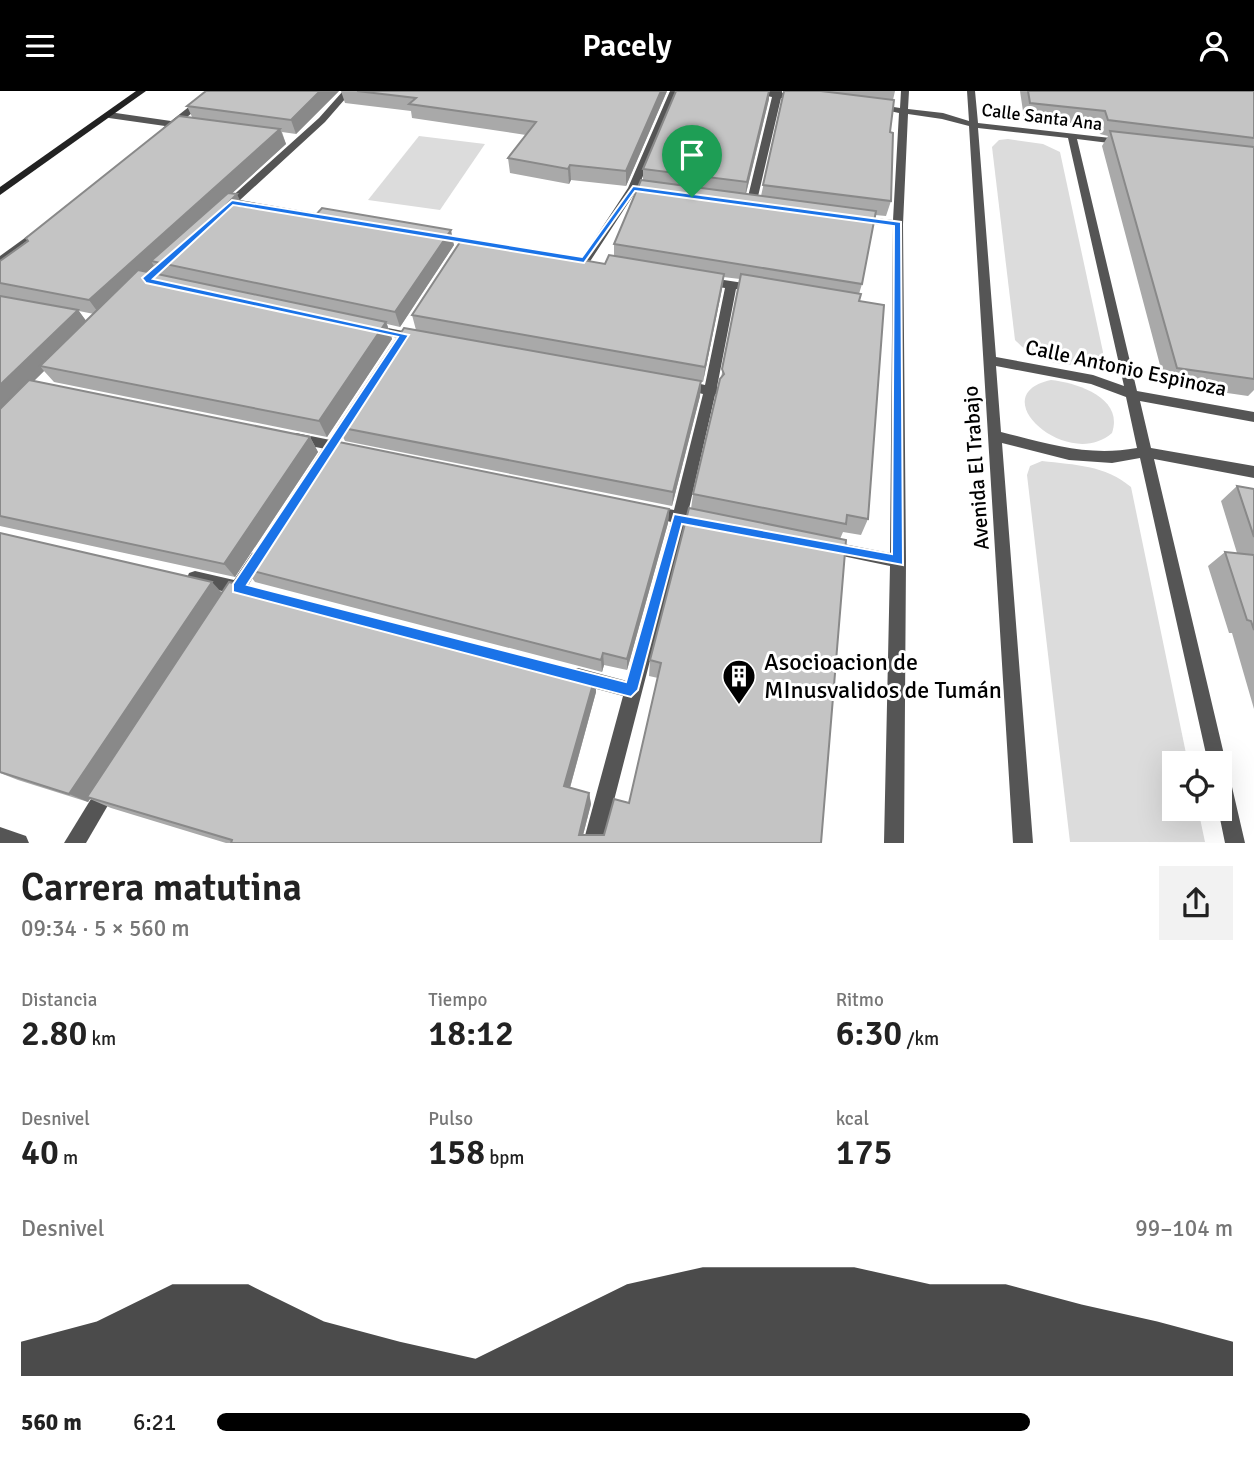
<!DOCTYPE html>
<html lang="es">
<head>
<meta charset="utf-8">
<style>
  :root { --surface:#fff; --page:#f2f2f2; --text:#222; --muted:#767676; --accent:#000 }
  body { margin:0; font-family:Signika,sans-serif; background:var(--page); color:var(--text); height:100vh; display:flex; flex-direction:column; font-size:26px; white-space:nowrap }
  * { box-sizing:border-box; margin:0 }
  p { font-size:23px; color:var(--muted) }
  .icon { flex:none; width:38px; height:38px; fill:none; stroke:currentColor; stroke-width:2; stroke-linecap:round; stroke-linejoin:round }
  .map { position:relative; height:752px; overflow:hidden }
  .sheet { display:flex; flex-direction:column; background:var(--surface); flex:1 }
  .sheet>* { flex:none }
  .fabs { position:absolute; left:1162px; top:660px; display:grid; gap:14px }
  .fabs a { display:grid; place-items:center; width:70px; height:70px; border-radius:0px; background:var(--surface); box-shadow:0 7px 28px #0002; font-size:35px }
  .pin { position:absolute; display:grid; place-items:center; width:60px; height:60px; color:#fff; margin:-72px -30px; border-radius:50% 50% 50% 0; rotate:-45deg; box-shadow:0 0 7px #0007 }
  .pin .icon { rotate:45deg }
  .round { display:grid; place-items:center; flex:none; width:74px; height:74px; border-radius:0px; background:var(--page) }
  .head { display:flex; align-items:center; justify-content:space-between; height:119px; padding:0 21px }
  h1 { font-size:38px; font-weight:600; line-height:52px }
  .metrics { display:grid; grid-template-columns:repeat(3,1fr); gap:10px; height:119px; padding:7px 21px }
  .metrics div { display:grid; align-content:center }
  .metrics b { font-size:35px; font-weight:600 }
  .metrics small { font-size:19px; font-weight:400 }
  .metrics p { font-size:19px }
  .chart { height:196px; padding:14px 21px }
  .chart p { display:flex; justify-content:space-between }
  .chart svg { width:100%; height:126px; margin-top:7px; fill:var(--accent); opacity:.7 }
  ul { padding:0 21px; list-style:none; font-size:23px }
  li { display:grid; grid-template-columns:112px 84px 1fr; align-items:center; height:52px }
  li i { height:18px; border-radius:9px; background:var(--accent) }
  header { display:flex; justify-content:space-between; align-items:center; height:91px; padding:0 21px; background:var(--accent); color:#fff; font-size:32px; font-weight:600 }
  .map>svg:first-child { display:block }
</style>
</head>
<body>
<header><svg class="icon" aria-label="menu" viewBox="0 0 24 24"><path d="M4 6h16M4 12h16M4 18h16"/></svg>Pacely<svg class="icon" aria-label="person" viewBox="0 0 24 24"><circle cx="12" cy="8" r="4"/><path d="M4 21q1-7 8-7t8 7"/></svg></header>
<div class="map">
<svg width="1254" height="752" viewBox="0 0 1254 752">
  <rect width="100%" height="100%" fill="#fff"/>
  <!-- green -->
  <g fill="#dcdcdc">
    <polygon points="419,45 485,53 440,119 368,109"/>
    <path d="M1008 48 1043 53 1060 61 1103 261 1102 270C1071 279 1037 273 1015 249L992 56 999 49Z"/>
    <path d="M1051 289C1078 292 1124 307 1112 342 1068 381 981 304 1051 289Z"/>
    <path d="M1042 370C1075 374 1105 374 1131 396L1188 672H1174V718H1198L1205 751H1070L1027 384 1030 375Z"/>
  </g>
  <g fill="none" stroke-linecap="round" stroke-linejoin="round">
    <!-- street -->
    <g fill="#555" fill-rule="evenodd">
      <polygon points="209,0 218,0 180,32 182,34 168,40 163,37 165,35 109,27 105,24 109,21 171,30"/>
      <polygon points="343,0 352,0 325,31 240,109 332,125 337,128 336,130 235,114 232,117 224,117 223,115 228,109 319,27"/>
      <polygon points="670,0 678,0 638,97 589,172 581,172 580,170 628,97"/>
      <polygon points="741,0 782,0 782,2 806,7 802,10 781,7 756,114 751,117 746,114 772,6"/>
      <path d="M901 0H909L908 18 943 22 969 30 967 0H975L978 32 1128 49 1130 51 1125 54 1077 48 1137 300 1254 321V331L1140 310 1151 357 1254 375V387L1154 368 1226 672 1225 676 1229 683 1245 752H1225L1218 718H1220V672H1208L1140 367 1112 372 1069 369 1002 352 1033 752H1013L969 35 942 28 908 23 903 133 906 470 904 752H884L890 475 828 462 823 461 820 456 823 451 828 450 890 462 893 135 857 131 852 128 857 125 893 129 899 22 871 16 875 13 900 17ZM978 37 1068 47 1124 295 1093 284 996 266ZM996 275 1091 293 1126 306 1137 357C1088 366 1049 353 1001 341Z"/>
      <polygon points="40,136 44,137 44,141 0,173 0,165"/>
      <polygon points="704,186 757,194 763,198 757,202 736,198 717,296 719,300 715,304 688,422 710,428 712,432 710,436 705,438 685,434 603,752 583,752 623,605 578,593 572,591 569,585 572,579 578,577 627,590 671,431 647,425 645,421 647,417 652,415 674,419 703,303 678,297 677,294 683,289 705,294 725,197 700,193 700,187"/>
      <polygon points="373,234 418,243 424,247 418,251 369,241 367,238"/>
      <polygon points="296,342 345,352 352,357 345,362 291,351 289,347"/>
      <polygon points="257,460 262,462 265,467 249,493 251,498 249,503 242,505 236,514 230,516 224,514 222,509 226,501 189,492 187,487 189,482 195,480 234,489 252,462"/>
      <polygon points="109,688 116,690 118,697 86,752 64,752 102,690"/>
      <polygon points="0,736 26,745 29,752 0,752"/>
    </g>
    <!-- secondary -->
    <polygon fill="#222" fill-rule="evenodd" points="136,0 146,0 0,104 0,96"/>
  </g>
  <!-- wall -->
  <g fill="#a9a9a9" fill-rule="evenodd">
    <path d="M339 0 296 43 282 41 286 53 232 102 242 115 454 154 400 236 387 233 392 248 327 346 54 291 44 280 34 290 310 346 318 361 235 486 0 435V170L192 26 187 15ZM154 175 159 184 147 181ZM79 220 94 223 86 230Z"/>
    <polygon points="341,0 667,0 626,95 571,89 569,93 510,82 508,67 526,44 412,27 411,20 345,12"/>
    <polygon points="784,0 895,0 893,9 890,41 891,110 886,125 875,124 862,193 859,203 868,428 861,444 843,441 840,448 821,752 226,752 111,717 90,708 88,711 18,689 0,682 222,502 595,586 596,601 570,697 589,702 591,713 583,744 604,744 629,712 658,587 649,585 650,569 691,418 693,403 721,287 740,188 723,186 703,291 701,291 700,305 672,415 345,350 338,336 416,239 412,224 605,173 614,165 614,153 643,89 643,78 769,8 746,103 761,105"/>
    <polygon points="1020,0 1254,0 1254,299 1248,305 1165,293 1102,55 1108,45 1100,43 1098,35 1024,27"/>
    <polygon points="1237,395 1254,398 1254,618 1232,542 1229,542 1208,475 1225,461 1237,462 1221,410"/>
    <polygon points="669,418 668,432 627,579 604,574 602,581 255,491 245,478"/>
  </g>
  <!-- shaded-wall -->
  <g fill="#898989">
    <polygon points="320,0 339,0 296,43 291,29"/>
    <polygon points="661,0 667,0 626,95 626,80"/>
    <polygon points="769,0 769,8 745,106 747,91"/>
    <polygon points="280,38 286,53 157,171 151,170 154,175 100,224 89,209"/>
    <polygon points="570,74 571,89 569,93 568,78"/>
    <polygon points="237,103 244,118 227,113"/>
    <polygon points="451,139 454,154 400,236 395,221"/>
    <polygon points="724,183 722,198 703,291 705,276"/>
    <polygon points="78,219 90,235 40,275 44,280 0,323 0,294"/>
    <polygon points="386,231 392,248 327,346 319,330"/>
    <polygon points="701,290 700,305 672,415 673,401"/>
    <polygon points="310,346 318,361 235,486 224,473"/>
    <polygon points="669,418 668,432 627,579 627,568"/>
    <polygon points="212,491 224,504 88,711 69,703"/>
    <polygon points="603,562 604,574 602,581 601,569"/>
    <polygon points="595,586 596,601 567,707 564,695"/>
    <polygon points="589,702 591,713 581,752 579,744"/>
  </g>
  <!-- building -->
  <g fill="#c4c4c4" stroke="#898989" stroke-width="2">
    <polygon points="206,0 320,0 291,29 187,15"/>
    <polygon points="357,0 661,0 626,80 570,74 568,78 508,67 536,31 409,13 416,7"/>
    <polygon points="676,0 769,0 747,91 643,78"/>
    <polygon points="784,0 821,0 894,9 890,41 893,42 891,110 763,94"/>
    <polygon points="1028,0 1254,0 1254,47 1108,29 1105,20 1030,12"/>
    <polygon points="179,25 280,38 89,209 0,192 0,170 28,150 26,147"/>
    <polygon points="1110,40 1254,56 1254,288 1177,277"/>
    <polygon points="641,89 876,120 862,193 614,153"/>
    <polygon points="228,102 237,103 227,113 314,126 322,117 451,139 395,221 151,170"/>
    <polygon points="462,148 605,173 609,164 724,183 705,276 412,224"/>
    <polygon points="138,179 386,231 319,330 40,275"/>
    <polygon points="741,183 861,203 859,210 884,214 868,428 847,424 846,433 693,403 720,288 724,283 722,278"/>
    <polygon points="0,205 78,219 0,294"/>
    <polygon points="404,237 701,290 673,401 338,336"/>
    <polygon points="29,289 310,346 224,473 0,425 0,318"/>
    <polygon points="329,349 669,418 627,568 603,562 601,569 245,478"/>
    <polygon points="1237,395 1254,398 1254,446"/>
    <polygon points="689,417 846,449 821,752 231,752 232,749 87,706 229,491 595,586 564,695 589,702 579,744 604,744 614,708 629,712 661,572 650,569"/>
    <polygon points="0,442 212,491 69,703 0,681"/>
    <polygon points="1225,461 1254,464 1254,539 1251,530 1247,529"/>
  </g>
  <!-- route -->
  <path fill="#1a73e8" stroke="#fff" stroke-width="2" fill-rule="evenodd" d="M633 95 901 131 903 474 682 433 638 599 631 606 233 501V493L398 246 146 192 142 187 232 109 582 166ZM635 100 894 135 892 463 674 423 626 591 247 494 409 244 153 188 233 114 584 172Z"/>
  <!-- icons -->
  <defs>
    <symbol id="building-pin" viewBox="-11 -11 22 30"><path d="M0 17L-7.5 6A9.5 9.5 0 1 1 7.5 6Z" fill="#000" stroke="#fff"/><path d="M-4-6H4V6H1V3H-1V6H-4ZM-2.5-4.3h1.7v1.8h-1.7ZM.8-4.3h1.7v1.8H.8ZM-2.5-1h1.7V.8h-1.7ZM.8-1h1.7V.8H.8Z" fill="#fff"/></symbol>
  </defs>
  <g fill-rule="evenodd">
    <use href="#building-pin" x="720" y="566" width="38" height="52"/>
  </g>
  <g text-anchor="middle" stroke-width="6" stroke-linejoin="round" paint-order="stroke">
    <!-- far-street labels -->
    <g font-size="18" fill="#000" stroke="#fff">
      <text transform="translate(1042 26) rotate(7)" y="6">Calle Santa Ana</text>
    </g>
    <!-- street labels -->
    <g font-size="21" fill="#000" stroke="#fff">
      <text transform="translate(1126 277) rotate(12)" y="7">Calle Antonio Espinoza</text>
      <text transform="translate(976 377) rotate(-94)" y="7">Avenida El Trabajo</text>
    </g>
    <!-- near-poi labels -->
    <g font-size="24" fill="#000" stroke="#fff" text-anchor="start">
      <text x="764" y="579">Asocioacion de<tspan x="764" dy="28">MInusvalidos de Tumán</tspan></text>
    </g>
  </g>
</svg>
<div class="fabs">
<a><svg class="icon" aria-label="locate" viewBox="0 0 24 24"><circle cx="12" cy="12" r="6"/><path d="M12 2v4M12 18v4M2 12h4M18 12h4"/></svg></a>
</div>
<div class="pin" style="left:692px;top:106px;background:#1e9e55"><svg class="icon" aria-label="arrive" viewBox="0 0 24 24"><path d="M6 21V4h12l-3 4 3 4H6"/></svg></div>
</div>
<section class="sheet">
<div class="head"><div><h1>Carrera matutina</h1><p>09:34 · 5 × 560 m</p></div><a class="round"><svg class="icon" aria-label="share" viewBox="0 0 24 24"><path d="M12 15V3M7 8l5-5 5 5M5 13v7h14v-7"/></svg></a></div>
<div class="metrics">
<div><p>Distancia</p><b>2.80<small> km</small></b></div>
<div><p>Tiempo</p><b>18:12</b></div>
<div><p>Ritmo</p><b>6:30<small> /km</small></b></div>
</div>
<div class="metrics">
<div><p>Desnivel</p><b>40<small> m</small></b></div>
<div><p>Pulso</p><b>158<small> bpm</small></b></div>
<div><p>kcal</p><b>175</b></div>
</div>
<div class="chart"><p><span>Desnivel</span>99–104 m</p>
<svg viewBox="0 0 160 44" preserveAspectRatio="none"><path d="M0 44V32L10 25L20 12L30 12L40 25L50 32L60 38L70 25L80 12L90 6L100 6L110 6L120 12L130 12L140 19L150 25L160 32V44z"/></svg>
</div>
<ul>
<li><b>560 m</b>6:21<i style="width:80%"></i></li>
</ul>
</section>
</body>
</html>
